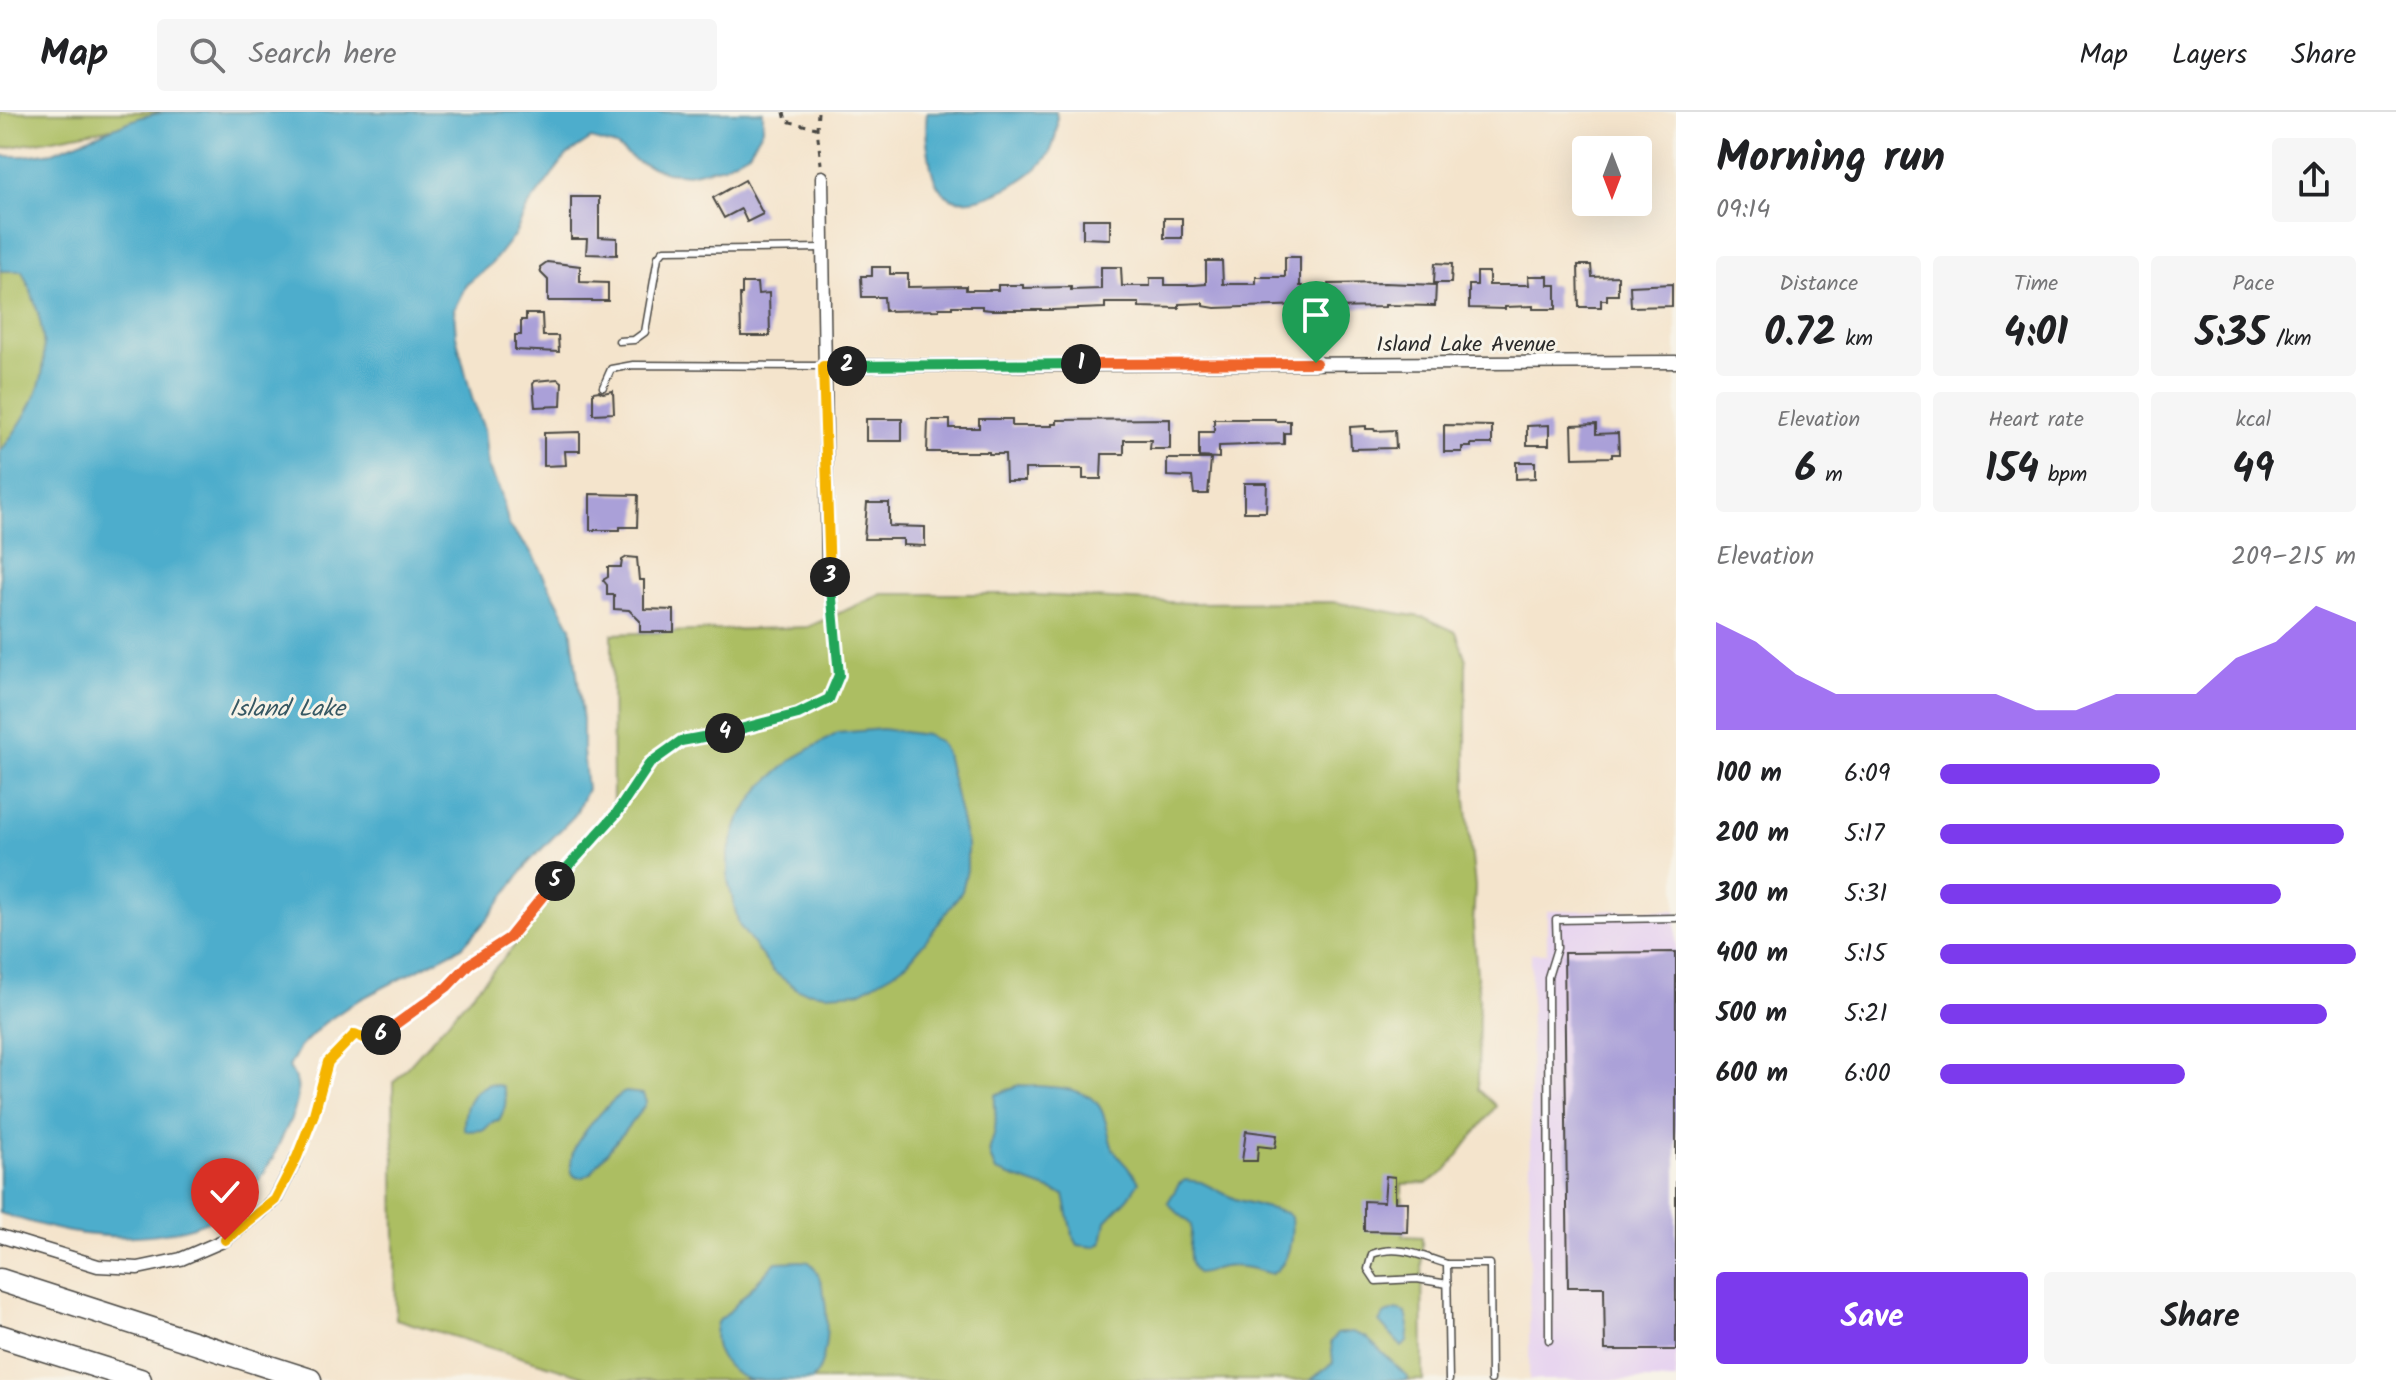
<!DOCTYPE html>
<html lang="en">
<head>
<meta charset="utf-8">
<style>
  :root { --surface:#fff; --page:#f6f6f6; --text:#202124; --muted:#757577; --line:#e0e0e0; --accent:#7c3aed }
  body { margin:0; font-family:Kalam,sans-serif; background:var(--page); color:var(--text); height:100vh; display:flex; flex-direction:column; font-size:30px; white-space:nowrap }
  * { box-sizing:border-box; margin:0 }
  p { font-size:26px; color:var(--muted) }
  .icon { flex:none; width:44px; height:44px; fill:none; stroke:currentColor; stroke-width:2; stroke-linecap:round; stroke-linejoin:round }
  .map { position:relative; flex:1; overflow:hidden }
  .details { display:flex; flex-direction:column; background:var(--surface); width:720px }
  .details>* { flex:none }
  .needle { width:52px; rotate:180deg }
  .controls { position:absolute; left:1572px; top:24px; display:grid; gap:16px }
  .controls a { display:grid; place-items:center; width:80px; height:80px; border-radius:8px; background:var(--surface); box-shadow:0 8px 32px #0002; font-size:40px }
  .pin { position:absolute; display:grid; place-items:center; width:68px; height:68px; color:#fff; margin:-82px -34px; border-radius:50% 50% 50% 0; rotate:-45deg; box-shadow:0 0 8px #0007 }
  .pin .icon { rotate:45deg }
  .km { position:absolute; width:40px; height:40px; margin:-20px; border-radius:50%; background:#222; color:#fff; font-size:22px; line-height:40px; text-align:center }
  .round { display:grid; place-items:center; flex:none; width:84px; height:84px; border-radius:8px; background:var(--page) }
  .summary { display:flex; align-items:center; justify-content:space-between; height:136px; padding:0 40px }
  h1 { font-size:44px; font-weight:700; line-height:60px }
  .stats { display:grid; grid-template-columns:repeat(3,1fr); gap:12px; height:136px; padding:8px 40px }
  .stats div { display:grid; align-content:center; border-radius:8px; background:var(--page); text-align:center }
  .stats b { font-size:40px; font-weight:700 }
  .stats small { font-size:22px; font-weight:400 }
  .stats p { font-size:22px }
  .chart { height:224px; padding:16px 40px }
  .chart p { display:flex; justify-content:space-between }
  .chart svg { width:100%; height:144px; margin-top:8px; fill:var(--accent); opacity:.7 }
  .cta { display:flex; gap:16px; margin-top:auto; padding:16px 40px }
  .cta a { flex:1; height:92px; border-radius:8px; background:var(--accent); color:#fff; font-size:32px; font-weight:700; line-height:92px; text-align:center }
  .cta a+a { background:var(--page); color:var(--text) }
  ul { padding:0 40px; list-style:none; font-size:26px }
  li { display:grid; grid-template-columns:128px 96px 1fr; align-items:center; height:60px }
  li i { height:20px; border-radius:10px; background:var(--accent) }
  header { display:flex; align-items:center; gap:48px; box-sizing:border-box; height:112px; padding:0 40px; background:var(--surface); border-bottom:2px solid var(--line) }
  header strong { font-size:38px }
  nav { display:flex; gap:44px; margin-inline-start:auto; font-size:28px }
  .search { width:560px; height:72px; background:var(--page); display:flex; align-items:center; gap:20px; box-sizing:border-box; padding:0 28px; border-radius:8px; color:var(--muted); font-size:30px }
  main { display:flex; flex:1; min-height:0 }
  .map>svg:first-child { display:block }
</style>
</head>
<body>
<header>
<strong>Map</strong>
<div class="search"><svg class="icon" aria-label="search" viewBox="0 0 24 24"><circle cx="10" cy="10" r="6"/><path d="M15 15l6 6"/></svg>Search here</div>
<nav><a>Map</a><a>Layers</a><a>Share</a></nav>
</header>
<main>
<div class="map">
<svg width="1676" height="1268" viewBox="0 0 1676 1268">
  <rect width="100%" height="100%" fill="#f7f3e8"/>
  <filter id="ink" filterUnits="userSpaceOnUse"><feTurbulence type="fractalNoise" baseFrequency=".0125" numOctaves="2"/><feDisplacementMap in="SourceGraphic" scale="16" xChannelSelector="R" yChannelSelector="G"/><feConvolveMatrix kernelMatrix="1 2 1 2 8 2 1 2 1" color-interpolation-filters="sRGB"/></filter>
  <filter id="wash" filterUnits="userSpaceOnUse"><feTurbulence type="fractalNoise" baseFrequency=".006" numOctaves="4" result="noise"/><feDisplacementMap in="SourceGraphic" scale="32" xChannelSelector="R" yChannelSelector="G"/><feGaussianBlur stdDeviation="1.8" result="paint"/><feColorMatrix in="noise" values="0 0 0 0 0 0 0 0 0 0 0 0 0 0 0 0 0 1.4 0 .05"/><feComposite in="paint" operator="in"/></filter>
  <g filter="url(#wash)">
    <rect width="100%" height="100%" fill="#f4e4cc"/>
    <!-- built -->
    <polygon fill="#e6d2f0" points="1676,798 1676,1268 1529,1268 1531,841 1547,841 1547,799"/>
    <!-- green -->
    <g fill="#acbe62" stroke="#6c7446" stroke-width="2">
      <polygon points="0,0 191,0 191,1 0,37"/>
      <polygon points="0,149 34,151 52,297 0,356"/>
      <polygon points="882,482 1016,482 1189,491 1333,490 1426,506 1456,520 1466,548 1466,687 1475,775 1473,814 1479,887 1478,977 1496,994 1445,1060 1427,1071 1402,1072 1403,1124 1422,1125 1423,1268 596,1268 396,1207 393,971 512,837 613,692 612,522 808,515"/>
    </g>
    <!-- water -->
    <g fill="#4dadcc" stroke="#3c6c7c" stroke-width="2">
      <path d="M164 0H763V17L749 40 724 54 688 62 666 60 638 50 616 34 591 27 567 43 527 96 515 122 492 151 466 173 454 197 456 224 472 286 484 317 488 355 501 381 509 414 531 440 571 515 583 608V639L587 677 575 703 529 750 486 809 462 835 355 890 323 912 299 936 289 955C292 960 296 967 297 972 301 992 288 1012 280 1030 269 1056 251 1085 225 1100 180 1127 120 1128 70 1120 47 1116 23 1108 0 1101V340C17 318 40 285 43 257 47 224 36 188 22 159H0V44H24L53 40 141 5Z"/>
      <path d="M927 0H1056C1059 13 1055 31 1049 42 1036 65 976 98 951 86 935 78 931 59 929 43 926 28 925 16 927 0Z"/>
      <polygon points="882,617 926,623 939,629 946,641 967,733 967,758 962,779 924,831 908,850 893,861 859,880 826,882 798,878 773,859 739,813 728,769 728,742 739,707 761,675 794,646 838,621"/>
      <path d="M489 972 502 974C508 987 506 996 499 1008L494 1009 484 1018 467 1019 464 1016C464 995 469 980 489 972Z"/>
      <path d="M1019 973C1043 975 1088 972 1101 997 1107 1009 1108 1022 1112 1034 1117 1048 1132 1056 1139 1070L1128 1086 1106 1109 1102 1131 1094 1135 1078 1133 1072 1122 1064 1083 996 1059C983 1032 993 1038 995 1016 997 1005 994 995 995 983Z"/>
      <path d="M626 980 643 982 646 990 643 996 590 1062C565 1076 569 1045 577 1031 586 1017 612 985 626 980Z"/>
      <path d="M1185 1068 1201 1070 1235 1087 1286 1101 1291 1105C1293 1125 1290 1151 1272 1162 1257 1158 1240 1152 1224 1155 1214 1156 1209 1161 1198 1162 1184 1149 1192 1130 1191 1113 1184 1104 1174 1100 1168 1090L1179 1072Z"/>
      <path d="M800 1149 809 1150C831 1166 833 1249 812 1268H749C724 1259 710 1236 717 1210L726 1203 776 1150Z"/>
      <polygon points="1396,1198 1406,1201 1409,1213 1407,1230 1402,1235 1379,1210 1385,1202"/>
      <polygon points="1352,1220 1366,1225 1408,1265 1408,1268 1311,1268 1333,1250 1331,1230 1337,1222"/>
    </g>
    <g id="blocks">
      <!-- building -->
      <g fill="#aaa0d8">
        <polygon points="745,68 763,102 747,110 741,97 724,106 713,86"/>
        <polygon points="571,85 599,85 599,125 617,126 617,143 586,142 587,127 571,127"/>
        <rect x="1164" y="106" width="18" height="20"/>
        <polygon points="1083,107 1110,107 1110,127 1083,126"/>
        <polygon points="1285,145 1300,145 1300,174 1303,174 1303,193 1215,196 1203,194 1203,191 1179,192 1179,196 1139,195 1139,191 1105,191 1105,196 1053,198 991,198 982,197 982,194 952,194 952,196 939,196 939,198 885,199 884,185 862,185 861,164 872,164 872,155 890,155 890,162 908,162 908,175 966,174 966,178 998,178 998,173 1023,173 1023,176 1071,175 1071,178 1101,177 1101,155 1121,155 1122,174 1150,174 1150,166 1165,166 1165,173 1194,173 1206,172 1206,149 1222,149 1223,172 1256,172 1256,165 1285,165"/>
        <polygon points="547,150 580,154 580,170 608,171 608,189 548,189 548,168 541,161 540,155"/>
        <polygon points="1435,151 1452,152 1451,171 1434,171"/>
        <polygon points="1578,153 1591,153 1592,165 1618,164 1618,183 1607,183 1607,188 1601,188 1601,195 1579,195"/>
        <polygon points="1477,160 1489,160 1489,173 1529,173 1528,164 1548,164 1548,173 1556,173 1556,197 1533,197 1533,194 1505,195 1505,197 1469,196 1469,173 1477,173"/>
        <polygon points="742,171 757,171 758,182 769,181 770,224 741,224 740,182 742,182"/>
        <polygon points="1384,171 1436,173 1435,194 1385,193 1385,195 1328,196 1328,172"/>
        <polygon points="1672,172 1672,194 1631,195 1630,174"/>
        <polygon points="526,202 542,202 543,224 558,224 559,240 515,238 515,223 521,223 521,208 526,208"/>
        <polygon points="558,267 562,270 561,294 535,295 533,272 535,269"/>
        <polygon points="599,279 603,281 613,279 614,301 593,302 593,280"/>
        <rect x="866" y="307" width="36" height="22"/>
        <polygon points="979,307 1012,307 1012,314 1052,314 1052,312 1057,312 1057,308 1170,307 1170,337 1150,337 1151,328 1124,328 1124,342 1102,342 1101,367 1083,367 1083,357 1025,357 1025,369 1006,369 1005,342 989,342 989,340 927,340 928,308 950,308 950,316 979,316"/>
        <polygon points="1214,307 1275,307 1275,309 1290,309 1290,321 1284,321 1284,332 1219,334 1219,346 1199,345 1199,320 1214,320"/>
        <polygon points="1596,312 1596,322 1618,321 1619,342 1612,342 1612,345 1573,346 1572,313"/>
        <polygon points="1444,313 1492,314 1492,332 1471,332 1471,335 1462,335 1462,340 1444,340"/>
        <polygon points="1549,313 1549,333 1527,333 1527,314"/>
        <polygon points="1366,314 1366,317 1374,317 1375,319 1395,318 1396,336 1351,337 1350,315"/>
        <polygon points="580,320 580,339 565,339 566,353 544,354 544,321"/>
        <polygon points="1167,347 1211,347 1208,382 1194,382 1192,365 1167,364"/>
        <polygon points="1516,350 1535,350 1535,366 1516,367"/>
        <polygon points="1244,371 1267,371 1266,400 1244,400"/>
        <polygon points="590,382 638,383 637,415 620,415 620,418 590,418"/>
        <polygon points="867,391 889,391 889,414 925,415 925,434 903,433 903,427 864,427"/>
        <polygon points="627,445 637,446 639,468 644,468 644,497 674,498 674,520 640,520 640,509 629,498 614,497 614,483 607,483 607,473 603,468 608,465 608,455 621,455 622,448"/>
        <polygon points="1676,840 1676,1238 1605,1238 1604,1175 1568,1175 1564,841"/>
        <polygon points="1246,1019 1277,1023 1275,1036 1258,1034 1257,1049 1242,1049"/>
        <polygon points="1386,1064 1395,1065 1395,1090 1408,1090 1407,1120 1364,1119 1364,1089 1384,1090"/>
      </g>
    </g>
  </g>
  <g filter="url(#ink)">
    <use href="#blocks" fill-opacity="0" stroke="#494743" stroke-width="2"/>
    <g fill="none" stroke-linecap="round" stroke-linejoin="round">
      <defs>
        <g id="lane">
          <polyline points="619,229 634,228 645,220 658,145 664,138 823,136"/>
          <polyline points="603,275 611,257 633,253 823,254"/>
          <path d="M1447 1152C1421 1144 1399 1132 1372 1142L1368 1157 1376 1169 1417 1167 1448 1172"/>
          <polyline points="1549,1228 1548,865 1557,836 1556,808 1676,806"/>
          <polyline points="1449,1268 1447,1152 1490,1152 1491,1268"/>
        </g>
        <g id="street">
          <polyline points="822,65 828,459"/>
          <polyline points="823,254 1676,250"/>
          <polyline points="0,1124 98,1154 138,1156 181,1147 225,1128 275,1088 297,1045"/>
        </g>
        <g id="highway">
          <polyline points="0,1168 310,1268"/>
          <polyline points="0,1224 140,1268"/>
        </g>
      </defs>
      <!-- lane casing -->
      <use href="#lane" stroke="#494743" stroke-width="9"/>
      <!-- street casing -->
      <use href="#street" stroke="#494743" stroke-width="15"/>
      <!-- highway casing -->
      <use href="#highway" stroke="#494743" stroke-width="25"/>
      <!-- path -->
      <g stroke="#494743" stroke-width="3" stroke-dasharray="6 6" stroke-linecap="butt">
        <polyline points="784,0 786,9 816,16"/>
        <polyline points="818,0 817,16 821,52"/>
        <polyline points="300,1034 322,979 328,950 355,922 366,927 383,923 447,875 469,852 509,826 546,778 616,702 650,651 681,629 731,620 798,602 829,587 839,563 831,471"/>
      </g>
      <!-- lane -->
      <use href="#lane" stroke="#fff" stroke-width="6"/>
      <!-- street -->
      <use href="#street" stroke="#fff" stroke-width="12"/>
      <!-- highway -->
      <use href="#highway" stroke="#fff" stroke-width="22"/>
    </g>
  </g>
  <g fill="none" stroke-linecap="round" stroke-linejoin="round" filter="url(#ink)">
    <defs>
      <polyline id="split-1" points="1081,252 1316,251"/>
      <polyline id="split-2" points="847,254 1081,252"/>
      <polyline id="split-3" points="830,465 823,254 847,254"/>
      <polyline id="split-4" points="725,621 798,602 829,587 839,563 830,465"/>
      <polyline id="split-5" points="555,769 616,702 650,651 681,629 725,621"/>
      <polyline id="split-6" points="381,923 447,875 469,852 509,826 555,769"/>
      <polyline id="split-7" points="225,1128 275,1088 297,1045 314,1002 328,950 355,922 366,927 381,923"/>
    </defs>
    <!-- split-1 casing -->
    <use href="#split-1" stroke="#fff" stroke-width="16"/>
    <!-- split-2 casing -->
    <use href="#split-2" stroke="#fff" stroke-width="16"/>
    <!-- split-3 casing -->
    <use href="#split-3" stroke="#fff" stroke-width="16"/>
    <!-- split-4 casing -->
    <use href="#split-4" stroke="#fff" stroke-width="16"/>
    <!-- split-5 casing -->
    <use href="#split-5" stroke="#fff" stroke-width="16"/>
    <!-- split-6 casing -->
    <use href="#split-6" stroke="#fff" stroke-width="16"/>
    <!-- split-7 casing -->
    <use href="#split-7" stroke="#fff" stroke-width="16"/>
    <!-- split-1 -->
    <use href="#split-1" stroke="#f0652b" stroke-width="10"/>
    <!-- split-2 -->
    <use href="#split-2" stroke="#22a559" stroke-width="10"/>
    <!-- split-3 -->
    <use href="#split-3" stroke="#f5b400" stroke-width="10"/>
    <!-- split-4 -->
    <use href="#split-4" stroke="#22a559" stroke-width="10"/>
    <!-- split-5 -->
    <use href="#split-5" stroke="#22a559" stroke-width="10"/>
    <!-- split-6 -->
    <use href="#split-6" stroke="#f0652b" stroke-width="10"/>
    <!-- split-7 -->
    <use href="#split-7" stroke="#f5b400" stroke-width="10"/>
  </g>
  <g text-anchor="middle" stroke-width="6" stroke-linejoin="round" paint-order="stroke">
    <!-- street labels -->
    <g font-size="22" fill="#2b2b2b" stroke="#f7f3e8">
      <text x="1466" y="239">Island Lake Avenue</text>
    </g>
    <!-- water labels -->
    <g font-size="24" font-style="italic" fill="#375863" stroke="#f7f3e8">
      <text x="287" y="604">Island Lake</text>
    </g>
  </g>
</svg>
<div class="controls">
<a><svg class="needle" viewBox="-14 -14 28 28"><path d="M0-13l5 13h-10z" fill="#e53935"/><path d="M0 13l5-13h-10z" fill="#757577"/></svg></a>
</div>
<div class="pin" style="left:1316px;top:251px;background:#1e9e55"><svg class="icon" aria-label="arrive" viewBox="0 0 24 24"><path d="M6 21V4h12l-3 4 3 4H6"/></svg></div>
<div class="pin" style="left:225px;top:1128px;background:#d93025"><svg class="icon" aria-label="check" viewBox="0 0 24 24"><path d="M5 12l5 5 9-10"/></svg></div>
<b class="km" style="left:1081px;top:252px">1</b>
<b class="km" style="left:847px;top:254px">2</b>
<b class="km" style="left:830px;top:465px">3</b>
<b class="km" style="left:725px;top:621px">4</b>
<b class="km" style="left:555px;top:769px">5</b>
<b class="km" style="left:381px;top:923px">6</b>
</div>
<section class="details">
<div class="summary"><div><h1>Morning run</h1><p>09:14</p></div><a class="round"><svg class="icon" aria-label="share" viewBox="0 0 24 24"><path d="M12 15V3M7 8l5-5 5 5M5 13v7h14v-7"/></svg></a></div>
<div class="stats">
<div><p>Distance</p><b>0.72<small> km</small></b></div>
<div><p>Time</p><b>4:01</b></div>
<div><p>Pace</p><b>5:35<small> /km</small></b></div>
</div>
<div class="stats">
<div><p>Elevation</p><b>6<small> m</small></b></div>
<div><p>Heart rate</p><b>154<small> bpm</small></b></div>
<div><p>kcal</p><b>49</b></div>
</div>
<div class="chart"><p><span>Elevation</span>209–215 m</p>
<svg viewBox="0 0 160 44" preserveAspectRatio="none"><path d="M0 44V11L10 17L20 27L30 33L40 33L50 33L60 33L70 33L80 38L90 38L100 33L110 33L120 33L130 22L140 17L150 6L160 11V44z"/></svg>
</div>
<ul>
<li><b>100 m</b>6:09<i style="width:53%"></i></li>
<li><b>200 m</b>5:17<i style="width:97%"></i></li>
<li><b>300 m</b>5:31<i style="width:82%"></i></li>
<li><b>400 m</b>5:15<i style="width:100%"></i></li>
<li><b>500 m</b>5:21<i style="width:93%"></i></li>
<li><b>600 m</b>6:00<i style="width:59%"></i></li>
</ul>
<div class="cta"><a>Save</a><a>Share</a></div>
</section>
</main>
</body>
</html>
